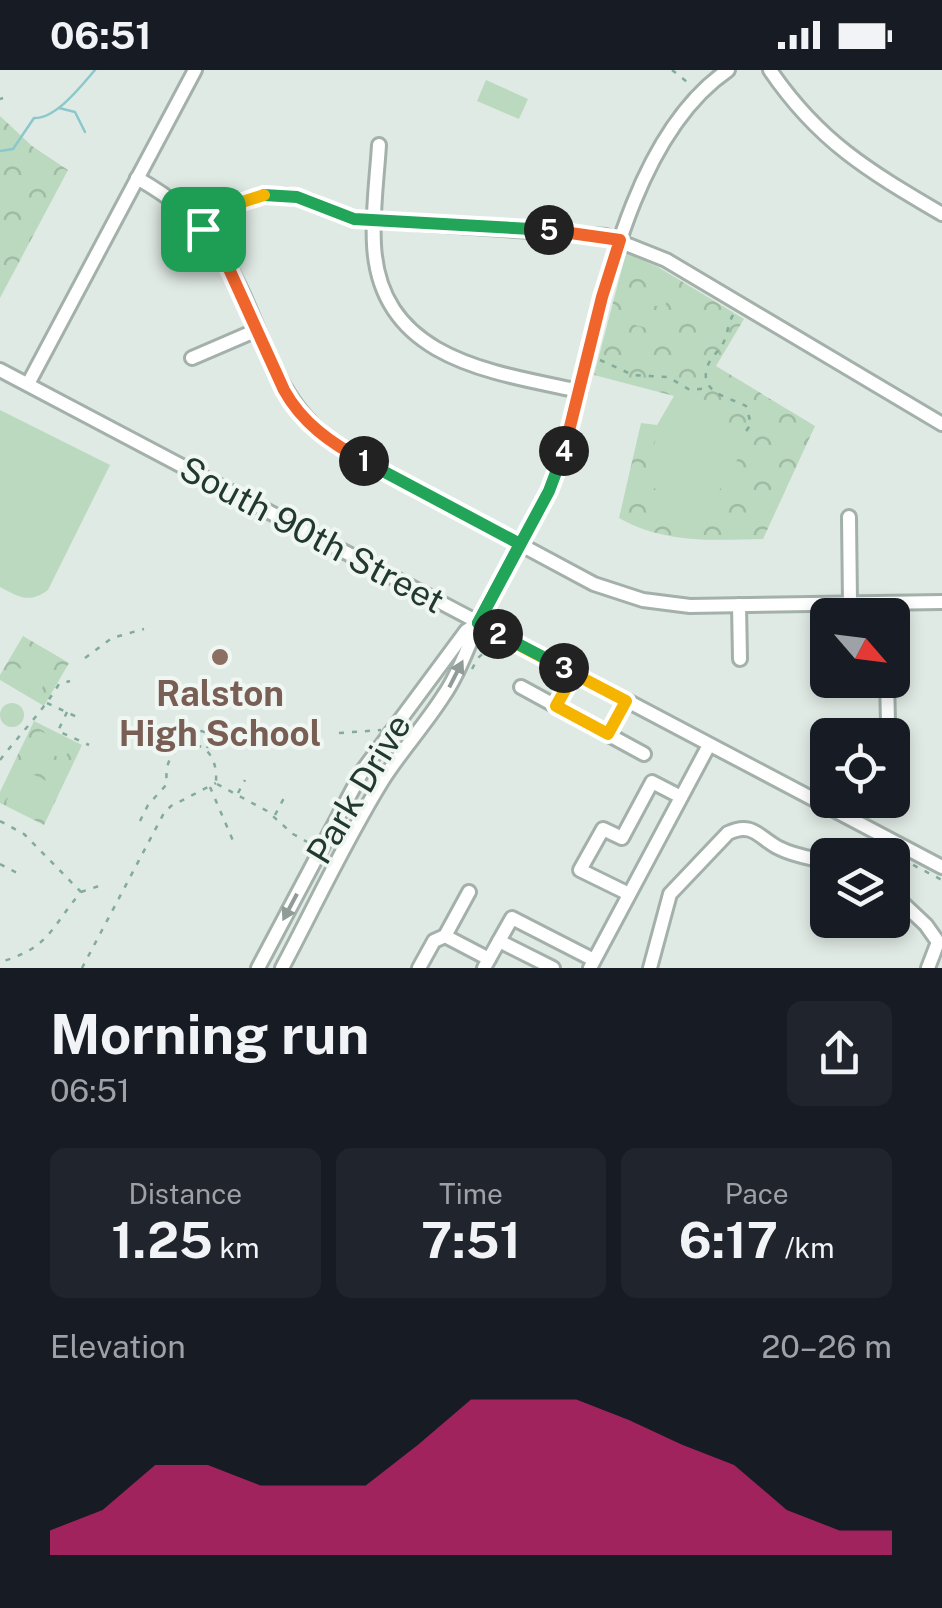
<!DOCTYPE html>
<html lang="en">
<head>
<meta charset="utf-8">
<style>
  :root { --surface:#171b24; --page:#20242c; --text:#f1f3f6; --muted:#9ea1a6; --accent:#db2777 }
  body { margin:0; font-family:"Public Sans",sans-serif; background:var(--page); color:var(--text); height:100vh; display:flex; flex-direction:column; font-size:38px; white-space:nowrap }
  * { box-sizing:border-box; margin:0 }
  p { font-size:32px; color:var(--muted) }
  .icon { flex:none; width:55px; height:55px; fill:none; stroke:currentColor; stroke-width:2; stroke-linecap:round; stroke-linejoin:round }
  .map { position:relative; height:898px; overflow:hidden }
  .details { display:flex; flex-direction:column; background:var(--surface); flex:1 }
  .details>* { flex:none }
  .needle { width:65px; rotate:118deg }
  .controls { position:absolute; left:810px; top:528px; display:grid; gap:20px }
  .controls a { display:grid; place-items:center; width:100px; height:100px; border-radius:15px; background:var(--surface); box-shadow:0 5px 15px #0003; font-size:50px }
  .pin { position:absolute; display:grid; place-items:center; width:85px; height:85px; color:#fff; margin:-42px; border-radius:20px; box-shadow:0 5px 15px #0006 }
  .km { position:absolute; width:50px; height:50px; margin:-25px; border-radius:50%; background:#222; color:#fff; font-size:28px; line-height:50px; text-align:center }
  .round { display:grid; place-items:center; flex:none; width:105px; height:105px; border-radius:15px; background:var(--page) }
  .head { display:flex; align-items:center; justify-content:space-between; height:170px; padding:0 50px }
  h1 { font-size:55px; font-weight:700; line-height:75px }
  .metrics { display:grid; grid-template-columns:repeat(3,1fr); gap:15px; height:170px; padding:10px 50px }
  .metrics div { display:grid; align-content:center; border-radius:15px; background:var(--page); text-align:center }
  .metrics b { font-size:50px; font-weight:700 }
  .metrics small { font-size:28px; font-weight:400 }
  .metrics p { font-size:28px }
  .chart { height:280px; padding:20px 50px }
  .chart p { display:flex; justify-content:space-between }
  .chart svg { width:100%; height:180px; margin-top:10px; fill:var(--accent); opacity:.7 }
  .status { display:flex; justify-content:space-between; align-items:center; height:70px; padding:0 50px; background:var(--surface); direction:ltr }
  .status svg { height:28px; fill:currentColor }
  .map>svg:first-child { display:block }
</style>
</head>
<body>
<div class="status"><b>06:51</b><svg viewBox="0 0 49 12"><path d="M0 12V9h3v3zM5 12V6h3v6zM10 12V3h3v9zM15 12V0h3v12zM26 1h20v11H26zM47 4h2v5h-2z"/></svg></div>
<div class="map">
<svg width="942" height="898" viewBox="0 0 942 898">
  <defs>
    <pattern id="park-crowns" width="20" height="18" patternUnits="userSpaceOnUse" patternTransform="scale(2.5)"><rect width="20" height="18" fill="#bad9bf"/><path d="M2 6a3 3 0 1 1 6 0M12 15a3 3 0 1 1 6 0" fill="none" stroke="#a0bba4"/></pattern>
  </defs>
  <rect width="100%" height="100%" fill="#e0eae4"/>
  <!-- park -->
  <g fill="url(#park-crowns)">
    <polygon points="0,46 32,76 68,100 0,228"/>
    <path d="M626 183 658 197 744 249 716 296 815 356 763 469C712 470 665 474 619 448L641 353 657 355 674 326 594 305Z"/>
    <polygon points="23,566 69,593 44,636 0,610 0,605"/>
    <polygon points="34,651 82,675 44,755 0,733 0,722"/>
  </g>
  <!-- garden -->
  <g fill="#bad9bf">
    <polygon points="486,10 528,29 519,49 477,31"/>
    <polygon points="635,215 668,223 665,238 631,230"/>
    <polygon points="631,235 663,242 659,261 627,253"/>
    <polygon points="676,330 742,368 744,378 702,450 671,440 647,408 657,362"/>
    <path d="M0 340 110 395 48 520C29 534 19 527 0 517Z"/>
    <polygon points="28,575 57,593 49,606 20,589"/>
    <polygon points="16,596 45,613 37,627 8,609"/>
    <circle cx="12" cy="645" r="12"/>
    <polygon points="40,661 71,676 64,690 34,675"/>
    <polygon points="31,680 62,695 55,709 24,694"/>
    <polygon points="22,699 53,714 46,728 15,713"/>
    <polygon points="13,718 44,733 37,747 6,732"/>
  </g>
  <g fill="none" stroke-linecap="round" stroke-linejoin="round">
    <!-- stream -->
    <g stroke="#8bc8cb" stroke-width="2.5">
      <polyline points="59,38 75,42 85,62"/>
      <path d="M0 81 13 79 34 48C56 49 81 16 95 0"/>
    </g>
    <defs>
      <g id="minor">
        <path d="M770 0C819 72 869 101 942 144"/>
        <path d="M379 75C377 108 372 142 374 175 380 289 491 302 580 321"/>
        <path d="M137 108C170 127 197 147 218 179 265 248 266 331 344 380L594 514 643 530 690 536 942 532"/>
        <polyline points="203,159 241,131 269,125 285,125 310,131 354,149 606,166 666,190 942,354"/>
        <polyline points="192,288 257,260"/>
        <polyline points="0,300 942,797"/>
        <polyline points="28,314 195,0"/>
        <polyline points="849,447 850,533"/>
        <polyline points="739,535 740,589"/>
        <polyline points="887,610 888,652"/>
        <polyline points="521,617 644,684"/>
        <polyline points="556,636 574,604"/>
        <polyline points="608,664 626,631"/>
        <polyline points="892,823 926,855 938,872 928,898"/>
        <polyline points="629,824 580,800 603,759 622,768 652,712 681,727"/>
        <polyline points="445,866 489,889"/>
        <polyline points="499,871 512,848 594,890"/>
        <polyline points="258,898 363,700 466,561 478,553"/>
        <path d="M282 898C315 836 345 771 382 711 401 681 425 655 444 625 460 602 468 575 480 550 507 491 549 437 566 374 598 259 623 72 728 0"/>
        <polyline points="419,898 434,871 445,866 469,822"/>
        <polyline points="484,898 499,871 553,898"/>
        <polyline points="590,898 709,675"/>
        <path d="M650 898 670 824 728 763C753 751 759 768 779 778 794 786 811 788 828 792"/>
      </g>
    </defs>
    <!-- minor casing -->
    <use href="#minor" stroke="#a3b1aa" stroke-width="18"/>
    <!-- path -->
    <g stroke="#82ab9a" stroke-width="2.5" stroke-dasharray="5 8" stroke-linecap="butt">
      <polyline points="672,0 691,15"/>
      <polyline points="0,29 3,28"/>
      <path d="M733 245C727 255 728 266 722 275 718 282 711 287 708 295 697 323 729 327 746 336L751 354 744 364"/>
      <polyline points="600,290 633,305 668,307 690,320 708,318"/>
      <polyline points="484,571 490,577 503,579"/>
      <polyline points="85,588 112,568 144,559"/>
      <polyline points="472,599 478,588 489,578"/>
      <polyline points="47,633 77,647"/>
      <polyline points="67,642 58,661 89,675"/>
      <polyline points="339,663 381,660"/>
      <polyline points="163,671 187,668 202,661 212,666"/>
      <polyline points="207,678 218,655"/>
      <path d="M0 690C20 664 43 641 59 614L70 611"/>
      <polyline points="217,714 267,741 293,764 311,774"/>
      <polyline points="210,717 234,773"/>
      <polyline points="238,723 245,710"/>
      <polyline points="275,745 285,726"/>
      <path d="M0 751 24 764 81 822C51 857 50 878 0 892"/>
      <path d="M140 751 148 735 167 714C160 664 219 660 216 711"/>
      <polyline points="890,783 942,810"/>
      <polyline points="0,794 23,806"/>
      <polyline points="81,822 99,816"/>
      <polyline points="82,898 164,743 171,736 216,713"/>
    </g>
    <!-- minor -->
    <use href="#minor" stroke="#fff" stroke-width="12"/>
  </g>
  <!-- one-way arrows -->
  <defs><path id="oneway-solid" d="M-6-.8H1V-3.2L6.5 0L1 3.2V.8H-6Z" transform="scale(2.5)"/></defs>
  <g fill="#909c98">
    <use href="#oneway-solid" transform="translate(456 604) rotate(-63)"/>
    <use href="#oneway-solid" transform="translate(290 837) rotate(118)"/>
  </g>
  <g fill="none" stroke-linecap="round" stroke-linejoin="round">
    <defs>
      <path id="split-1" d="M203 159 225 190 284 320C302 353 331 373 364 391"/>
      <polyline id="split-2" points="364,391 520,474 478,553 498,564"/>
      <polyline id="split-3" points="498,564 626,631 608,664 556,636 574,604 564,598"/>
      <polyline id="split-4" points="564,598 478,553 549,421 564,381"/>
      <polyline id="split-5" points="549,160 620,170 602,227 564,381"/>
      <polyline id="split-6" points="264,125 297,127 354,149 549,160"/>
      <polyline id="split-7" points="203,159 236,134 264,125"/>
    </defs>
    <!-- split-1 casing -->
    <use href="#split-1" stroke="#fff" stroke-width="20"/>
    <!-- split-2 casing -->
    <use href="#split-2" stroke="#fff" stroke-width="20"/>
    <!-- split-3 casing -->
    <use href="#split-3" stroke="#fff" stroke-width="20"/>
    <!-- split-4 casing -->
    <use href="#split-4" stroke="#fff" stroke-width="20"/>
    <!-- split-5 casing -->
    <use href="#split-5" stroke="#fff" stroke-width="20"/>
    <!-- split-6 casing -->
    <use href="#split-6" stroke="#fff" stroke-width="20"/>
    <!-- split-7 casing -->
    <use href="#split-7" stroke="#fff" stroke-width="20"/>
    <!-- split-1 -->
    <use href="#split-1" stroke="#f0652b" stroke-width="12"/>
    <!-- split-2 -->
    <use href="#split-2" stroke="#22a559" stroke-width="12"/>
    <!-- split-3 -->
    <use href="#split-3" stroke="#f5b400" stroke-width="12"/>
    <!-- split-4 -->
    <use href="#split-4" stroke="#22a559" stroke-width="12"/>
    <!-- split-5 -->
    <use href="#split-5" stroke="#f0652b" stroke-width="12"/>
    <!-- split-6 -->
    <use href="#split-6" stroke="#22a559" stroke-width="12"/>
    <!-- split-7 -->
    <use href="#split-7" stroke="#f5b400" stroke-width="12"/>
  </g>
  <!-- markers -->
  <circle fill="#8d6e63" stroke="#f0f7f2" stroke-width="4" cx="220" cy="587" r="10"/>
  <g text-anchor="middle" stroke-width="8" stroke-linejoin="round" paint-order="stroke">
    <!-- street labels -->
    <g font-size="35" fill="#223930" stroke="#f0f7f2">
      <text transform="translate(312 465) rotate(28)" y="12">South 90th Street</text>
      <text transform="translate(359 719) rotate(-59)" y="12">Park Drive</text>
    </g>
    <!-- education labels -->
    <g font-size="35" font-weight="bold" fill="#785e54" stroke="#f0f7f2">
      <text x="220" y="636">Ralston<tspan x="220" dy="40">High School</tspan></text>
    </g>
  </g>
</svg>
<div class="controls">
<a><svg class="needle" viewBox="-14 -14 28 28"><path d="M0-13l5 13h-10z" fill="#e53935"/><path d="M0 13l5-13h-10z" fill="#9ea1a6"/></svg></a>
<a><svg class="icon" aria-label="locate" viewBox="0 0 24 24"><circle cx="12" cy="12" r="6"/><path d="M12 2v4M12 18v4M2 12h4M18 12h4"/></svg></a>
<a><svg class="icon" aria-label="layers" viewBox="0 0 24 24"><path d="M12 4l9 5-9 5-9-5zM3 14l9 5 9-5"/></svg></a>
</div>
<div class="pin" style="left:203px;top:159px;background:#1e9e55"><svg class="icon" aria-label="arrive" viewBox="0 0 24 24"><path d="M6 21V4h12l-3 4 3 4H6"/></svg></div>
<b class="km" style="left:364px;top:391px">1</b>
<b class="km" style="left:498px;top:564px">2</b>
<b class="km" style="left:564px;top:598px">3</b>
<b class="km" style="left:564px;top:381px">4</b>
<b class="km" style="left:549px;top:160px">5</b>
</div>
<section class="details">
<div class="head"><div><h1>Morning run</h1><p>06:51</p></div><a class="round"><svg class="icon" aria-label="share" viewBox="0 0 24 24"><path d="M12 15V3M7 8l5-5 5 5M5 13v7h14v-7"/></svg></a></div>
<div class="metrics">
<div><p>Distance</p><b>1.25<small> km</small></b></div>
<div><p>Time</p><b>7:51</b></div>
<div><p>Pace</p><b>6:17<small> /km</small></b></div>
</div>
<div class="chart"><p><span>Elevation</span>20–26 m</p>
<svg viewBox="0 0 160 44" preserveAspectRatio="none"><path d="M0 44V38L10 33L20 22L30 22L40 27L50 27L60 27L70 17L80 6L90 6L100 6L110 11L120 17L130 22L140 33L150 38L160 38V44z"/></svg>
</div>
</section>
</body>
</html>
